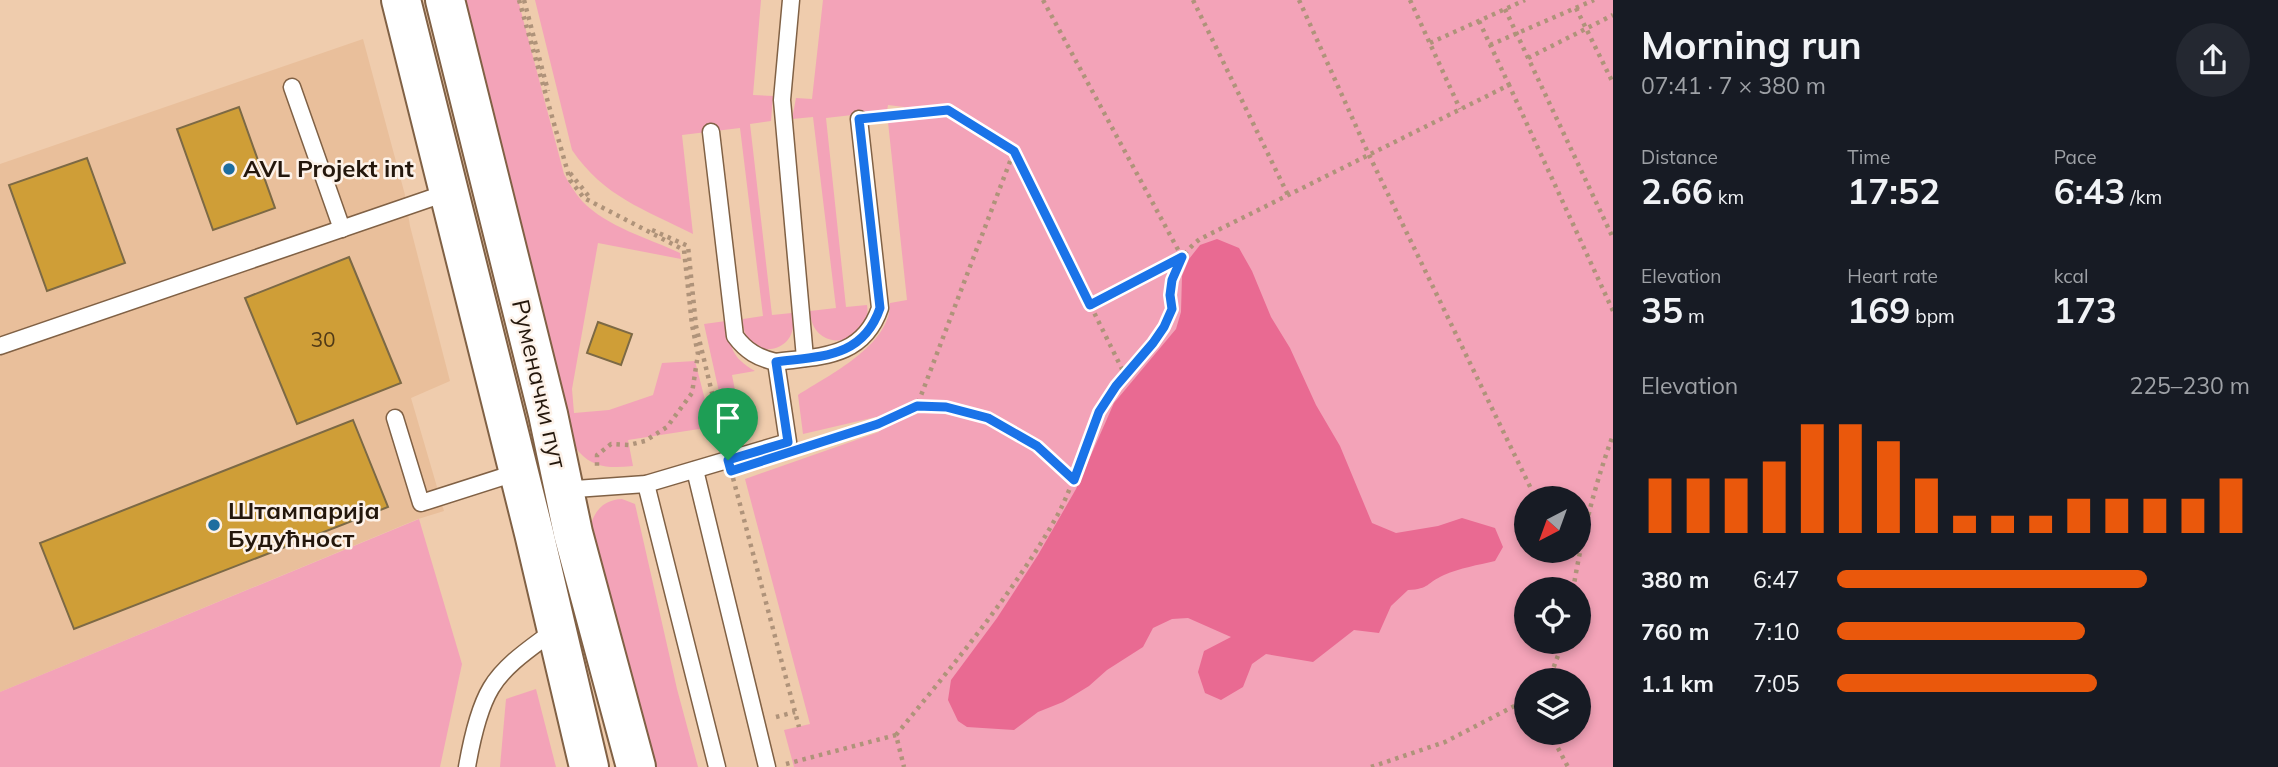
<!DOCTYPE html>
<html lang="en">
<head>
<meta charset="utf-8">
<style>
  :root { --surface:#171b24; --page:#242831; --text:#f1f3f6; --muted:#9ea1a6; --accent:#ea580c }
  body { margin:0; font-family:Mulish,sans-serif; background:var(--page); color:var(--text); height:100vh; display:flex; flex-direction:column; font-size:26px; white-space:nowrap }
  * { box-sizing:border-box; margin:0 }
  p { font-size:23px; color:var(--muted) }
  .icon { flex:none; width:38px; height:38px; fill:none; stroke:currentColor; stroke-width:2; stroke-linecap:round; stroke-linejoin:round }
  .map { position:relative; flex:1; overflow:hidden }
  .panel { display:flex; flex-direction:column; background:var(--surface); width:665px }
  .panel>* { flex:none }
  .needle { width:46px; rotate:221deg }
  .controls { position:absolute; left:1514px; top:486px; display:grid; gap:14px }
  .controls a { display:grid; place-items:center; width:77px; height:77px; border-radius:50%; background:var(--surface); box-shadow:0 4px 10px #0003; font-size:35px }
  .pin { position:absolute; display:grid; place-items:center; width:60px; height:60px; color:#fff; margin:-72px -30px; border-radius:50% 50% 50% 0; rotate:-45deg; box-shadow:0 0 7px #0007 }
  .pin .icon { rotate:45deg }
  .round { display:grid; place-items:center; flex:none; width:74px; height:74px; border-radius:37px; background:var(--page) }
  .head { display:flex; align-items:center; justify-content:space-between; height:119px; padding:0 28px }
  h1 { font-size:38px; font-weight:700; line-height:52px }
  .figures { display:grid; grid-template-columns:repeat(3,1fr); gap:10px; height:119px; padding:7px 28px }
  .figures div { display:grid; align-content:center }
  .figures b { font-size:35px; font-weight:700 }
  .figures small { font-size:19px; font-weight:400 }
  .figures p { font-size:19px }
  .chart { height:196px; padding:14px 28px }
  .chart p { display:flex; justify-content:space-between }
  .chart svg { width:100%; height:126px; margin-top:7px; stroke:var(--accent); stroke-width:6 }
  ul { padding:0 28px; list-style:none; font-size:23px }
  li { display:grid; grid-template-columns:112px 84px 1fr; align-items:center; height:52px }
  li i { height:18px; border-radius:9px; background:var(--accent) }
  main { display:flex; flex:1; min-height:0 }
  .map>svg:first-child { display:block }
</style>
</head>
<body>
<main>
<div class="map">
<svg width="1613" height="767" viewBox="0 0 1613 767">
  <rect width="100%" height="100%" fill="#efccad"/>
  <!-- built -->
  <polygon fill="#e9bf9b" points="363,39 405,195 410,226 450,381 411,398 444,511 418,519 0,692 0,164"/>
  <!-- green -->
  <g fill="#f3a3b8" fill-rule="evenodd">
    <path d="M463 0H518L564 174C569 183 575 193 582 201 607 227 648 238 680 253L681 259 598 243 572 389 574 413 609 410 653 395 662 363 695 361 712 427 628 440 633 466C613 468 594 469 579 452 568 439 566 404 561 386 524 259 494 129 463 0Z"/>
    <path d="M535 0H761L753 95 773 96 771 121 750 124 772 315 792 313C803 357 741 363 743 319L763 316 740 128 682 135 693 234C644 209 604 197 572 150Z"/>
    <path d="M823 0H1613V767H794L784 730 810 724 745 479 879 432 876 417 803 434 798 395C829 375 891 345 890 303L907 300 888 122 906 120 904 107 888 105 887 111 826 118 846 307 867 305C874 346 812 356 810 311L836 308 813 117 792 119 796 98 812 99ZM1526 499H1578V551H1526ZM1526 590H1578V642H1526ZM1526 681H1578V733H1526Z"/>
    <path d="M726 321C731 348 731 357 755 371L732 375 742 426 727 428 704 324Z"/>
    <path d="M622 499 635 504 677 689 698 767H651L590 528C594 510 604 500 622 499Z"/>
    <polygon points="419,519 462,664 440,767 0,767 0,692"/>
    <polygon points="536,689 556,767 500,767 506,699"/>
  </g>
  <!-- forest -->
  <path fill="#e96a92" d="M1217 239 1239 248 1252 271 1271 317 1290 348 1316 405 1340 446 1372 523 1396 533 1438 526 1462 518 1495 528 1503 547 1495 561C1478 565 1460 568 1444 575 1426 583 1430 589 1408 590L1391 606 1379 633 1354 630 1313 662 1266 654 1252 664 1243 687 1221 700 1205 693 1198 672 1204 651 1231 637 1188 618 1172 619 1153 628 1143 647 1107 670 1089 686 1063 702 1038 712 1014 730 967 727 958 721 948 700 951 680 997 618 1038 555 1076 489 1114 403 1176 329 1181 312 1182 276 1189 259 1200 245Z"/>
  <!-- building -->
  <g fill="#cf9e37" stroke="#7c6945" stroke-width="2">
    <polygon points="239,107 275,208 213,230 177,129"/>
    <polygon points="87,158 125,263 47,291 9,185"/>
    <polygon points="349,257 401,383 297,424 245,298"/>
    <polygon points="598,322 632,334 621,365 587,353"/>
    <polygon points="353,420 388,507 74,629 40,543"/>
  </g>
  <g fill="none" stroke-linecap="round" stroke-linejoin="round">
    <defs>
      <g id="lane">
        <polyline points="791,0 782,100 805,358"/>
        <polyline points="292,87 342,229"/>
        <polyline points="0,346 449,192"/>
        <path d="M776 362C821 356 863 358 880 308L859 119"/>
        <polyline points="395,418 421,503 518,472"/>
        <polyline points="695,470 767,767"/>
        <polyline points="646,484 717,767"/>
        <path d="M561 490 646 484 788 442 776 362C758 358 746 351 735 336L711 132"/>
        <path d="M467 767C471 744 479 708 491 688 506 663 534 646 556 629"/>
      </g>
      <g id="secondary">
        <polyline points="401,0 534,533 589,767"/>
        <polyline points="445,0 548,414 573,533 636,767"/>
      </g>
    </defs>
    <!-- lane casing -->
    <use href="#lane" stroke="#806145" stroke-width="19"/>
    <!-- secondary casing -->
    <use href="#secondary" stroke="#806145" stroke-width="42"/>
    <!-- path -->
    <g stroke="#af937a" stroke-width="4.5" stroke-dasharray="3.5 5" stroke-linecap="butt">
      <polyline points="519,0 570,180 584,198 684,250 692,325 698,354 692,393 667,427 645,441 629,445 611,444 597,455 597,467"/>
      <polyline points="524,0 548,91"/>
      <polyline points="1043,0 1182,257 1090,305"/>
      <polyline points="1193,0 1288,195"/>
      <polyline points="1299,0 1369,155 1536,499"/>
      <polyline points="1410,0 1460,109"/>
      <polyline points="1576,8 1613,83"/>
      <polyline points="1505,9 1613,238"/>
      <polyline points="1479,21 1509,85"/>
      <polyline points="1430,43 1525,0"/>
      <polyline points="1490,45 1594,0"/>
      <polyline points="1528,58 1613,15"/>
      <polyline points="877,117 948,110 1014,151"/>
      <polyline points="570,173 591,199"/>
      <polyline points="652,230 688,246 696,326 723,439"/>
      <path d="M917 406C987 409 1024 434 1074 480"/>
      <polyline points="809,446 878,424 917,406 1014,151 1125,375"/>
      <polyline points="733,478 799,727"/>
      <path d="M1573 590C1582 536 1594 487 1613 435"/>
      <polyline points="1544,681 1553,669 1563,642"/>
      <polyline points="776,717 795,712"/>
      <polyline points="1550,733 1568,767"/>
      <path d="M896 735C952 666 1013 594 1057 516 1075 483 1083 446 1099 413 1115 380 1145 359 1164 328 1174 311 1170 310 1170 293 1170 271 1184 251 1200 239L1509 85 1613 311"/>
      <polyline points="786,764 896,735 904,767"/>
      <polyline points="1371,767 1445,742 1526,700"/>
    </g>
    <!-- lane -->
    <use href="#lane" stroke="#fff" stroke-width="16"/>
    <!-- secondary -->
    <use href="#secondary" stroke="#fff" stroke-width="38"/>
  </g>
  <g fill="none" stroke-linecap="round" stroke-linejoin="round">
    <defs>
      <path id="route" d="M948 110 1014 151 1090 305 1182 257 1172 280 1170 295 1172 309 1164 327 1153 343 1116 386 1099 412 1074 480 1037 446 988 418 946 407 917 406 878 424 731 471 728 460 788 442 776 362C821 356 863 358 880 308L859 119Z"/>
    </defs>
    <!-- route casing -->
    <use href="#route" stroke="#fff" stroke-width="14"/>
    <!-- route -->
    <use href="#route" stroke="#1a73e8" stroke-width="9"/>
  </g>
  <!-- markers -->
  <g fill="#1e6d9f" stroke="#fdf2e9" stroke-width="2.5">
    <circle cx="229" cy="169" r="7"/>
    <circle cx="214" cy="525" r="7"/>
  </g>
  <g text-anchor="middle" stroke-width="5" stroke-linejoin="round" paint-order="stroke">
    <!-- number labels -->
    <g font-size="21" fill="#4f3917">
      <text x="323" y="347">30</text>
    </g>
    <!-- poi labels -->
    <g font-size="24" font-weight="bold" fill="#24170c" stroke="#fdf2e9" text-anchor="start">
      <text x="243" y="177">AVL Projekt int</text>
      <text x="228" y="519">Штампарија<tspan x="228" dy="28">Будућност</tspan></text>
    </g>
    <!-- street labels -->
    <g font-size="24" fill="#24170c" stroke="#fdf2e9">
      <text transform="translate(539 384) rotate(77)" y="8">Руменачки пут</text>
    </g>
  </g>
</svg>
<div class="controls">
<a><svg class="needle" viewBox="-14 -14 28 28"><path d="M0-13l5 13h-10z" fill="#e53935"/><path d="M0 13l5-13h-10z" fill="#9ea1a6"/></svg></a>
<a><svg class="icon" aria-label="locate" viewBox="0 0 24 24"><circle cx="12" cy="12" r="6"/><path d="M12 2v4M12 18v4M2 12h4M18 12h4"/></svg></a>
<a><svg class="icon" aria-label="layers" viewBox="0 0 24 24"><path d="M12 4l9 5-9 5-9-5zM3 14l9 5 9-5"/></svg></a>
</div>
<div class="pin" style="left:728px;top:460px;background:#1e9e55"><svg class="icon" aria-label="arrive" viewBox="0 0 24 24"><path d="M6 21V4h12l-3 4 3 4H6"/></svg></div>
</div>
<section class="panel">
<div class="head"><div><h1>Morning run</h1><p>07:41 · 7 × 380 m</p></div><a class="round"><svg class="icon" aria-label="share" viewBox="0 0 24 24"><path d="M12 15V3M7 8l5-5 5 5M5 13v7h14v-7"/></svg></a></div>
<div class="figures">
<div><p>Distance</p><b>2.66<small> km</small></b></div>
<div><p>Time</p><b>17:52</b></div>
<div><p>Pace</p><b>6:43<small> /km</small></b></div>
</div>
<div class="figures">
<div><p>Elevation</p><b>35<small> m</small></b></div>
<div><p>Heart rate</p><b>169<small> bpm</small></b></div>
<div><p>kcal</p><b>173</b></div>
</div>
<div class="chart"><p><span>Elevation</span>225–230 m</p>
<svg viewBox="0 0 160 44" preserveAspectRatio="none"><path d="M5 44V25M15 44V25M25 44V25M35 44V19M45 44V6M55 44V6M65 44V12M75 44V25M85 44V38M95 44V38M105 44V38M115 44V32M125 44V32M135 44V32M145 44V32M155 44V25"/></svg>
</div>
<ul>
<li><b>380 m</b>6:47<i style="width:75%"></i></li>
<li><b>760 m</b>7:10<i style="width:60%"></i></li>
<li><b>1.1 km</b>7:05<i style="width:63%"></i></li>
</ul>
</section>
</main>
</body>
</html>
